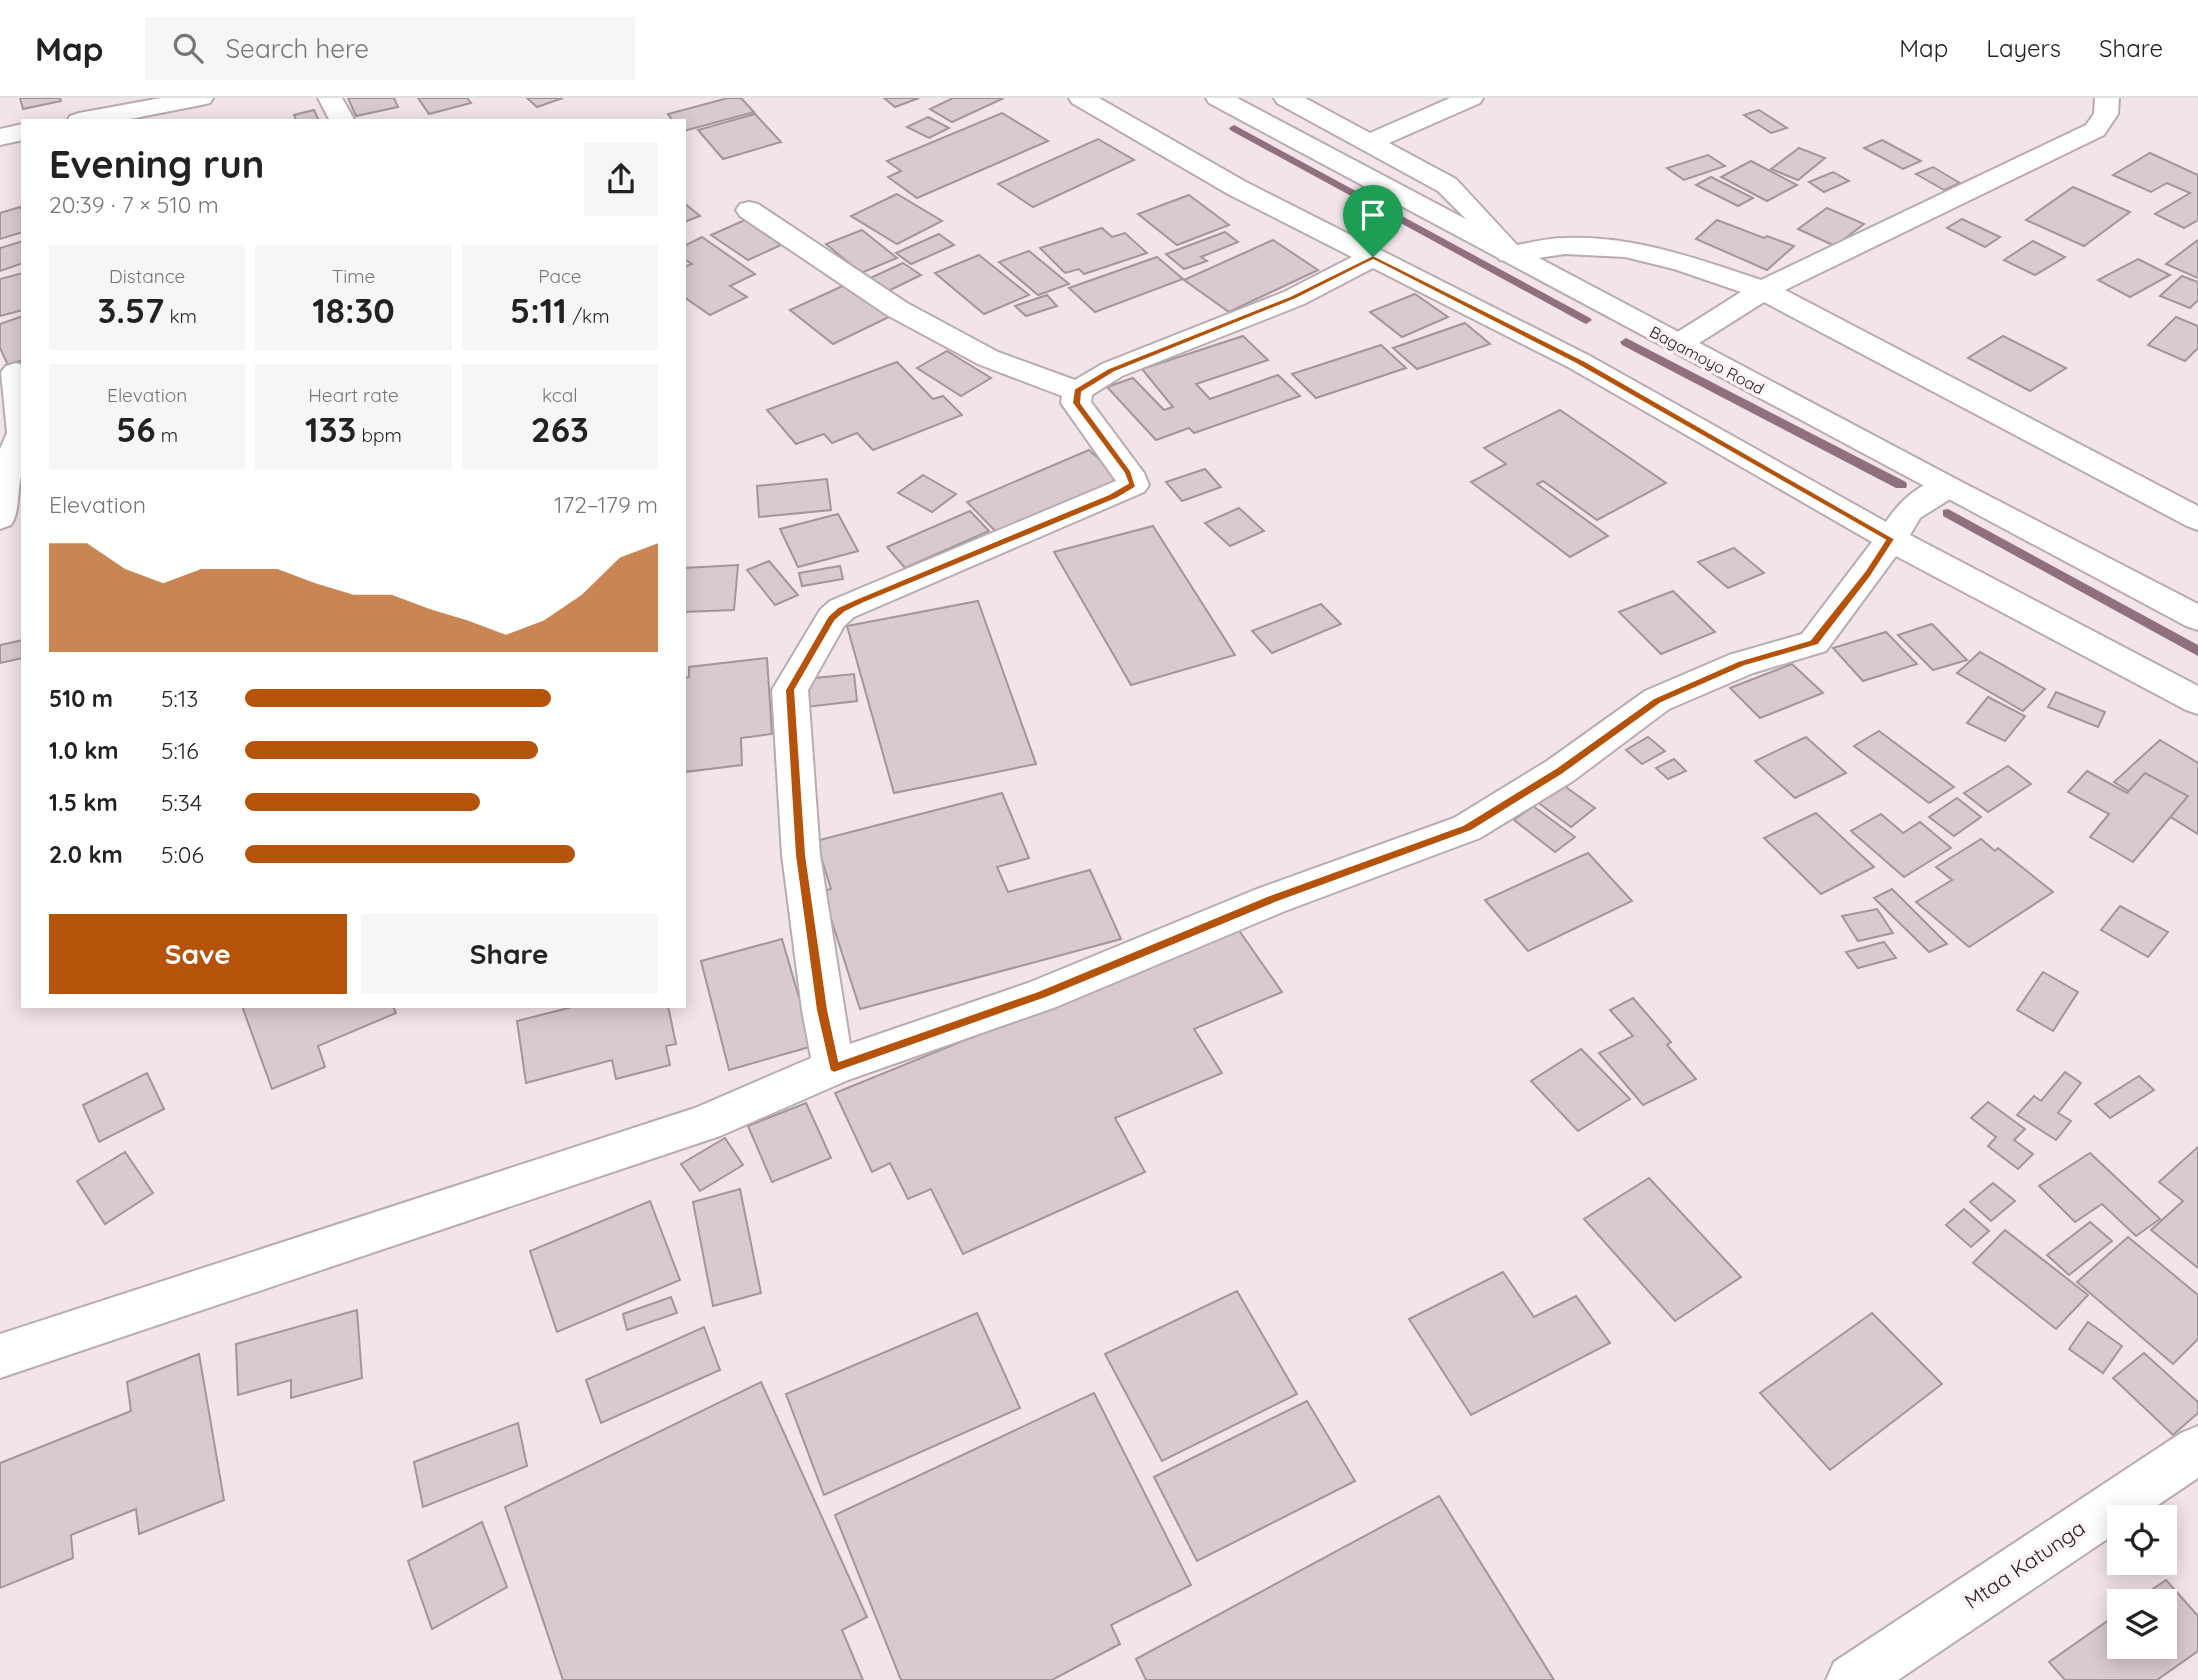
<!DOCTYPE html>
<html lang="en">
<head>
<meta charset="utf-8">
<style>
  :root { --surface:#fff; --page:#f6f6f6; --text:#222; --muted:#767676; --line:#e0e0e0; --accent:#b45309 }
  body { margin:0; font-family:Quicksand,sans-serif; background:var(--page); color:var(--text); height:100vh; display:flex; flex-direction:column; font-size:26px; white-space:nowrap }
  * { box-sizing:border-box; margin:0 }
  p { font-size:23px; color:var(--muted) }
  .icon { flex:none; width:38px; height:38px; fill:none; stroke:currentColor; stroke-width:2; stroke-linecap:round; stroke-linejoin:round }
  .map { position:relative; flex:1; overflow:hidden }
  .sheet { position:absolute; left:21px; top:21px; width:665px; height:889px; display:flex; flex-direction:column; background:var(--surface); border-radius:0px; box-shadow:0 4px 18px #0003 }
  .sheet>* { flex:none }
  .fabs { position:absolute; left:2107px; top:1407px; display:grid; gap:14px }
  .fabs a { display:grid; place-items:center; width:70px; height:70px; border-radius:0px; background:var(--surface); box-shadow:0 4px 18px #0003; font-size:35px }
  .pin { position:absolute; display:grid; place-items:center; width:60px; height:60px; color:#fff; margin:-72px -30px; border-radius:50% 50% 50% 0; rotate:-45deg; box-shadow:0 0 7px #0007 }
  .pin .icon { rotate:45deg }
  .round { display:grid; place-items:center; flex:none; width:74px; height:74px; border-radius:0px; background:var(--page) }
  .headline { display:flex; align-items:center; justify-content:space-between; height:119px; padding:0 28px }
  h1 { font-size:38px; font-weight:800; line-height:52px }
  .metrics { display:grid; grid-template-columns:repeat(3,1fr); gap:10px; height:119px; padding:7px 28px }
  .metrics div { display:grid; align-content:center; border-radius:0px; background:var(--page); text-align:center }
  .metrics b { font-size:35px; font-weight:800 }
  .metrics small { font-size:19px; font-weight:400 }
  .metrics p { font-size:19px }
  .chart { height:196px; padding:14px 28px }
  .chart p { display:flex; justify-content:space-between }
  .chart svg { width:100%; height:126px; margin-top:7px; fill:var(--accent); opacity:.7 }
  .button { display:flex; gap:14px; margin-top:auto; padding:14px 28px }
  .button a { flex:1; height:80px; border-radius:0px; background:var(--accent); color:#fff; font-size:28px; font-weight:800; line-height:80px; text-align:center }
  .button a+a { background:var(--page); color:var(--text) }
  ul { padding:0 28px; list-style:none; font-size:23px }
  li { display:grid; grid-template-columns:112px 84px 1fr; align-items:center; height:52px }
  li i { height:18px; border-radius:9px; background:var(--accent) }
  header { display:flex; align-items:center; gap:42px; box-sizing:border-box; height:98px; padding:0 35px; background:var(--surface); border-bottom:2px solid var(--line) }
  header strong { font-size:33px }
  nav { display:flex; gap:38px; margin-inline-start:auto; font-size:24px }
  .search { width:490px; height:63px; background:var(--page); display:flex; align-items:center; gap:18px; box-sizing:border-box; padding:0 24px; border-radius:0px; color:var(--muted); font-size:26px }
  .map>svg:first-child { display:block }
</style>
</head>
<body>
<header>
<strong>Map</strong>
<div class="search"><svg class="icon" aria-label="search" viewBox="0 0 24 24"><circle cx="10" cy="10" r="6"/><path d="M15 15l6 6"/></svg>Search here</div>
<nav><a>Map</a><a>Layers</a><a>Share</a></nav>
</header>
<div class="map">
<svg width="2198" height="1582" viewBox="0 0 2198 1582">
  <rect width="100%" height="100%" fill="#f2e4e9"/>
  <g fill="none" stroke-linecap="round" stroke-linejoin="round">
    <!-- stream -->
    <g fill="#90707e" fill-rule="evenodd">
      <polygon points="1234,27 1590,220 1592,222 1586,226 1582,224 1230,32 1229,30"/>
      <polygon points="1626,240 1906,384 1907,387 1906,390 1896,390 1622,247 1620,244"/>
      <polygon points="1948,411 2198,547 2198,558 1943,418 1943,412"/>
    </g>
  </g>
  <!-- building -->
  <g fill="#d8cad0" stroke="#a3969b" stroke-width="2">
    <polygon points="20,0 60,0 61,3 23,11"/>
    <polygon points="348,0 394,0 398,9 356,18"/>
    <polygon points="418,0 467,0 471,5 429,16"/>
    <polygon points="527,0 563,0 537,9"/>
    <polygon points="728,0 741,0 754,14 684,33 684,23 673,23 668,16"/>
    <polygon points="884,0 919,0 895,9"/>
    <polygon points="953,0 999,0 1002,1 952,24 930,11"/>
    <polygon points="314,12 319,23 294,23 296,22 294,17"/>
    <polygon points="1759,12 1787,30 1771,35 1744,17"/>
    <polygon points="1002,15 1048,43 917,100 888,79 901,73 887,63"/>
    <polygon points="755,16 781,44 723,61 698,32"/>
    <polygon points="928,19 949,30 929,40 907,29"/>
    <polygon points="1098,41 1134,62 1033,109 998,86"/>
    <polygon points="1882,42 1921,63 1903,71 1864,50"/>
    <polygon points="1799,50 1825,60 1798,82 1771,71"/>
    <polygon points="2150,55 2198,77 2198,122 2184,130 2155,116 2190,95 2167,85 2151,94 2113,77"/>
    <polygon points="1708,57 1725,68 1684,82 1667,70"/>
    <polygon points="1751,63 1797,87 1767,103 1721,79"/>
    <polygon points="1933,69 1960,85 1944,92 1916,76"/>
    <polygon points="1833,74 1849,83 1824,94 1809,84"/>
    <polygon points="1711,79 1753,100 1738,108 1696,87"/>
    <polygon points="2073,89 2130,114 2084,148 2026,122"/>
    <polygon points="897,96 942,123 897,146 851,118"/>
    <polygon points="1189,97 1229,127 1177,147 1138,116"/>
    <polygon points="684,105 700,118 684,124"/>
    <polygon points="20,109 23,114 23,134 0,141 0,115"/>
    <polygon points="1827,110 1864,126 1835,148 1798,131"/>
    <polygon points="1962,121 2000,139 1985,149 1947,130"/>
    <polygon points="745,122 781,147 748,162 711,137"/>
    <polygon points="1717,122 1764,140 1767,138 1794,148 1767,172 1696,141"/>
    <polygon points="1102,130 1112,139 1125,135 1147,155 1084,176 1079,171 1065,175 1040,150"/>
    <polygon points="862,132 897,160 861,175 826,146"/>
    <polygon points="1225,134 1238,144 1201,159 1207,163 1184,171 1166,156"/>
    <polygon points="939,136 954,147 911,166 896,155"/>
    <polygon points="702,139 755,176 730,188 747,199 710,217 684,199 684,169 692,166 684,161 684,148"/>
    <polygon points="1273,142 1318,172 1229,214 1184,182"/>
    <polygon points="2198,142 2198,180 2166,166"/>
    <polygon points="23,143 23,165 0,173 0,150"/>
    <polygon points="2033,143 2065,159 2035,177 2004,162"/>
    <polygon points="1029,153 1069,186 1038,197 999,164"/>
    <polygon points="979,157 1029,197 984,216 935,175"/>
    <polygon points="1157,159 1183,181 1095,214 1069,190"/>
    <polygon points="2138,161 2170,177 2130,199 2098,182"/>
    <polygon points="903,165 921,177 884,195 866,182"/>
    <polygon points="23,175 23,212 0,218 0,181"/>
    <polygon points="2182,178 2198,184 2198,202 2190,210 2160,198"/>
    <polygon points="847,186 891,218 833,246 790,212"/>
    <polygon points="1415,196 1448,219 1402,239 1370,214"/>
    <polygon points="1047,197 1057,208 1026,218 1015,208"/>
    <polygon points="23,218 23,262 8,267 0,250 0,226"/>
    <polygon points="2176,219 2198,228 2198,250 2185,263 2148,247"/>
    <polygon points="1465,225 1490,246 1417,271 1393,250"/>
    <polygon points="1243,238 1268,262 1196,286 1210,301 1278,277 1300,298 1194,335 1189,330 1156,342 1107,289 1133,280 1164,312 1173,309 1142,271"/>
    <polygon points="2003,238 2066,270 2030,293 1968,260"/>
    <polygon points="1381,247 1406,270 1316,300 1292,276"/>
    <polygon points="947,253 991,280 961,298 917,270"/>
    <polygon points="897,264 933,301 943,298 962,317 873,352 857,335 832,345 824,336 796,346 767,312"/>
    <polygon points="1560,312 1666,385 1597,422 1543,383 1537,386 1608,438 1570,459 1471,384 1506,366 1484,350"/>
    <polygon points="1089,352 1126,385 1002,440 967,404"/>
    <polygon points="1205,371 1221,389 1182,403 1166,384"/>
    <polygon points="923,377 956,396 932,414 898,395"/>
    <polygon points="827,381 831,412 759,419 757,388"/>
    <polygon points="1239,410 1264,433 1230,448 1205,425"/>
    <polygon points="970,413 989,433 905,470 887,449"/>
    <polygon points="838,416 858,453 798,469 780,431"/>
    <polygon points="1153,428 1235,557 1131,587 1054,454"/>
    <polygon points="1734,450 1764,475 1728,490 1698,464"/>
    <polygon points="769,463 798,497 775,507 747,472"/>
    <polygon points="738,467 734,512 684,514 684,470"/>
    <polygon points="840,468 843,481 802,488 799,475"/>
    <polygon points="1673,493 1715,534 1661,556 1619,514"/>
    <polygon points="978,503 1036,666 894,695 847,528"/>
    <polygon points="1321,506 1341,526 1272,555 1252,533"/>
    <polygon points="1932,526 1967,562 1933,572 1898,537"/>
    <polygon points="1886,534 1917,566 1863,583 1833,550"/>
    <polygon points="23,542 23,560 0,565 0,547"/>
    <polygon points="1980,554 2045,591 2023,613 1957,575"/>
    <polygon points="767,560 772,636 741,640 742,667 684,674 684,580 689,579 689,569"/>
    <polygon points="1792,566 1823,595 1760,620 1730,590"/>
    <polygon points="854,576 857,603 806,609 805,581"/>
    <polygon points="2056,594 2105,614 2098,629 2048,609"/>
    <polygon points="1988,599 2025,618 2005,643 1967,625"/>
    <polygon points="1879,633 1954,689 1929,705 1854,648"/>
    <polygon points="1648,639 1665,653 1642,666 1626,652"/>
    <polygon points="1806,639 1846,675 1795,700 1755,663"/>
    <polygon points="2160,642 2198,665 2198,736 2114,684"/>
    <polygon points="1674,661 1686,673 1668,681 1656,670"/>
    <polygon points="2008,668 2031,686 1988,714 1964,695"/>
    <polygon points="2087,673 2127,695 2145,675 2188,698 2133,764 2090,739 2109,716 2068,694"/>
    <polygon points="1556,682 1595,710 1571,729 1532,700"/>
    <polygon points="1002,695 1029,760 997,769 1008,794 1090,772 1121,841 860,911 822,793 831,791 816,743"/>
    <polygon points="1957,700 1981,719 1954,738 1929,719"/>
    <polygon points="1533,708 1575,739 1555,754 1514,722"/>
    <polygon points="1816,715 1874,769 1821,796 1764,740"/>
    <polygon points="1881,716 1903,735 1920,724 1951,750 1904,779 1851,733"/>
    <polygon points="1981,741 1995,753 1998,750 2053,794 1969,849 1916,804 1952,782 1936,769"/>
    <polygon points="1588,755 1632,803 1528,853 1485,802"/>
    <polygon points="1892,791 1947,846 1929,854 1874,800"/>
    <polygon points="2120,808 2168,834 2148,859 2101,832"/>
    <polygon points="1877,811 1893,835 1858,843 1842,818"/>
    <polygon points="1238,831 1282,894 1194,931 1222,975 1115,1020 1145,1074 963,1156 931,1091 908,1101 890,1065 872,1074 835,995"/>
    <polygon points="782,841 813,948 729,972 701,863"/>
    <polygon points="1884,844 1896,860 1858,870 1846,854"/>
    <polygon points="2043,874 2078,894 2053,933 2017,912"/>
    <polygon points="1633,900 1671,944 1667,947 1696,981 1643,1007 1599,955 1633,938 1610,912"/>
    <polygon points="242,908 393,908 396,915 318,948 325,969 272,991"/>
    <polygon points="576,908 668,908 676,946 666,948 670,967 616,981 612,962 526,985 517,923"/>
    <polygon points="1581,951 1630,1001 1578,1033 1531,983"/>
    <polygon points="2065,974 2081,985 2058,1015 2071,1023 2056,1042 2017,1017 2034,998 2041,1003"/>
    <polygon points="147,975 164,1011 99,1044 83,1007"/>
    <polygon points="2139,978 2154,992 2110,1020 2095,1006"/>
    <polygon points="1988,1004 2025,1031 2014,1042 2033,1056 2018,1071 1988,1048 1996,1039 1971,1020"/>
    <polygon points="806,1005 831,1060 772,1084 748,1028"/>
    <polygon points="725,1040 743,1067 700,1093 681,1066"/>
    <polygon points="2198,1049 2198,1170 2151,1132 2183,1103 2159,1084"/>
    <polygon points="125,1054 153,1095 105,1126 77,1083"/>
    <polygon points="2090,1055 2160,1121 2136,1138 2102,1106 2075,1124 2039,1088"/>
    <polygon points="1649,1080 1741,1179 1675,1223 1584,1121"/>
    <polygon points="1993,1085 2015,1103 1991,1123 1970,1104"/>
    <polygon points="740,1091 761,1195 713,1208 693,1104"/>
    <polygon points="650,1103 680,1182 557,1234 530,1153"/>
    <polygon points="1964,1111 1989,1133 1971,1149 1946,1127"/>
    <polygon points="2090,1124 2112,1143 2069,1177 2047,1157"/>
    <polygon points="2005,1132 2088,1197 2056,1231 1973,1165"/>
    <polygon points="2128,1139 2198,1197 2198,1241 2173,1266 2077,1184"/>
    <polygon points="1503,1174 1534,1219 1576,1198 1610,1245 1471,1317 1409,1221"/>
    <polygon points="1237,1193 1297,1296 1162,1363 1105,1256"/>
    <polygon points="671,1199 677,1215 627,1232 623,1216"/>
    <polygon points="357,1212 362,1280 291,1300 291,1282 238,1297 236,1246"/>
    <polygon points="977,1215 1020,1310 824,1397 786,1296"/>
    <polygon points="1872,1215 1942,1286 1830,1372 1760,1295"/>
    <polygon points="2088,1224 2122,1248 2103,1275 2069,1251"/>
    <polygon points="704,1229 720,1272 601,1325 586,1282"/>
    <polygon points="2144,1255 2198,1304 2198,1315 2173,1337 2113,1280"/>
    <polygon points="199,1256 224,1402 139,1436 136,1411 71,1437 73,1460 0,1490 0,1365 131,1313 127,1284"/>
    <polygon points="761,1284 867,1519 842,1532 863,1582 563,1582 505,1409"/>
    <polygon points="1094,1295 1191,1487 1111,1527 1120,1546 1052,1582 901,1582 835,1417"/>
    <polygon points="1307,1303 1355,1383 1197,1463 1154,1379"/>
    <polygon points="518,1325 527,1368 423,1409 414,1364"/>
    <polygon points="1439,1398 1554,1582 1146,1582 1136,1561"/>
    <polygon points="482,1424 507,1489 432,1531 408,1463"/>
    <polygon points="2166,1482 2198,1518 2198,1553 2157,1582 2065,1582 2049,1564 2119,1515 2119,1549 2165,1549 2165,1503 2135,1503"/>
  </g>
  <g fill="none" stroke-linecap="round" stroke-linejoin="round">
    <defs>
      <g id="minor">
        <polygon points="161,0 213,0 210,5 201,7 120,23 67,23 70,18 79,15"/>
        <polygon points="318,0 342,0 355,23 330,23"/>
        <path d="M1069 0H1099L1246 84 1590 258 1886 424C1900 402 1930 374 1958 382L1963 389 1958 396 1920 420 1910 437 2198 588V616L2186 612 1896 458 1826 553 1753 575 1669 611 1573 683 1480 740 1285 813 1056 909 848 982 720 1038 0 1280V1236L695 1010 811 960 802 912 782 757 772 592 820 512 830 503 1116 383 1061 305 1062 298 978 266 887 217 740 118 736 112 740 106 749 104 758 106 907 205 998 254 1075 282 1102 266 1284 194 1352 159 1228 96 1072 5ZM1373 170 1570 270 1872 444 1802 536 1729 557 1645 593 1547 663 1454 720 1257 791 1028 885 850 946 820 757 808 592 844 528 854 519 1144 394 1149 387 1144 375 1091 304 1092 297 1122 278 1304 206Z"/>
        <path d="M1274 0H1305L1370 35 1450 0H1483L1480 5 1389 45 1456 81 1517 147C1533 144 1549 140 1565 140 1633 137 1698 161 1761 182L2086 27 2094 16 2095 0H2119L2118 16 2104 37 1785 192 2198 408V432L2187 428 1764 204 1688 252 1678 255 1668 252 1663 246 1668 240 1741 194 1674 171 1625 159 1565 156 1510 164 1500 162 1471 126 1438 93 1277 5Z"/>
        <polygon points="23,26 23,42 0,47 0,31"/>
        <path d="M16 265 23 267V372C16 390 21 412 11 427L0 431V351L7 335 1 274 6 268Z"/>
        <polygon points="2198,1328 2198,1380 2140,1419 2119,1419 2119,1433 1898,1582 1826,1582 1834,1564 2181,1335"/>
      </g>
      <polygon id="highway" points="1206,0 1237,0 1958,382 2198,506 2198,532 2186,528 1209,5"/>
    </defs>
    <!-- minor casing -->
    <use href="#minor" stroke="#b9acb1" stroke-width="4"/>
    <!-- highway casing -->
    <use href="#highway" stroke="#b9acb1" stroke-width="4"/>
    <!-- minor -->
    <use href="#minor" fill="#fff" fill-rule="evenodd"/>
    <!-- highway -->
    <use href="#highway" fill="#fff" fill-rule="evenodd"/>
  </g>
  <!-- route -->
  <path fill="#b45309" stroke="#fff" stroke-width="2" fill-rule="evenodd" d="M1373 157 1583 262 1895 441 1871 478 1818 547 1745 568 1661 605 1563 676 1471 733 1275 805 1046 900 834 975 830 973 816 912 795 757 785 592 828 518 838 509 858 500 1109 396 1128 385 1124 375 1072 305 1074 291 1109 270 1290 198ZM1373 162 1576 266 1885 442 1865 473 1810 542 1738 563 1654 600 1556 670 1463 727 1267 798 1038 893 839 963 828 912 806 757 795 592 835 523 845 514 864 505 1116 401 1136 389 1131 373 1081 305 1082 294 1115 274 1296 201Z"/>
  <g text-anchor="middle" stroke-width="7" stroke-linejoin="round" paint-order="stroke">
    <!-- far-street labels -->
    <g font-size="16" fill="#262123" stroke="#fdf2f6">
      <text transform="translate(1707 262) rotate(28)" y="6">Bagamoyo Road</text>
    </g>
    <!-- near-street labels -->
    <g font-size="21" fill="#262123" stroke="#fdf2f6">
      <text transform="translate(2025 1467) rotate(-34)" y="7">Mtaa Katunga</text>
    </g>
  </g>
</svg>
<div class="fabs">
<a><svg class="icon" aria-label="locate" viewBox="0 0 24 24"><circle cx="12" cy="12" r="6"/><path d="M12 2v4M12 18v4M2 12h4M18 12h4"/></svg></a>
<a><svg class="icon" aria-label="layers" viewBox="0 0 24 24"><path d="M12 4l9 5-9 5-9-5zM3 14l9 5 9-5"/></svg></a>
</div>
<div class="pin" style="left:1373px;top:159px;background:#1e9e55"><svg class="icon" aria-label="arrive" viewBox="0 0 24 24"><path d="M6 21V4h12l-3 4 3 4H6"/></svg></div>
<section class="sheet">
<div class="headline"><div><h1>Evening run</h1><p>20:39 · 7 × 510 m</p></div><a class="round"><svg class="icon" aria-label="share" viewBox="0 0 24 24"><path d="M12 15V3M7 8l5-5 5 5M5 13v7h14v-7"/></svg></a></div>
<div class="metrics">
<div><p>Distance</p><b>3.57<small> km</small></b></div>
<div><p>Time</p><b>18:30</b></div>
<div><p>Pace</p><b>5:11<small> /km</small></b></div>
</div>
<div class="metrics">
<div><p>Elevation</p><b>56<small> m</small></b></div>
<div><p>Heart rate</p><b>133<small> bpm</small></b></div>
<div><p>kcal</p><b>263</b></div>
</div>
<div class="chart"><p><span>Elevation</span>172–179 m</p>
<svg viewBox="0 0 160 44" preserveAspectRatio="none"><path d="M0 44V6L10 6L20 15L30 20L40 15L50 15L60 15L70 20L80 24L90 24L100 29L110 33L120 38L130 33L140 24L150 11L160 6V44z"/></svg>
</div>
<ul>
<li><b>510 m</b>5:13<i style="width:74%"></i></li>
<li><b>1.0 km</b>5:16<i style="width:71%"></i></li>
<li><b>1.5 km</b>5:34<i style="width:57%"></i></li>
<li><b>2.0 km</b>5:06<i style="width:80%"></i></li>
</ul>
<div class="button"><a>Save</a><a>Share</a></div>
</section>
</div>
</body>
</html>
